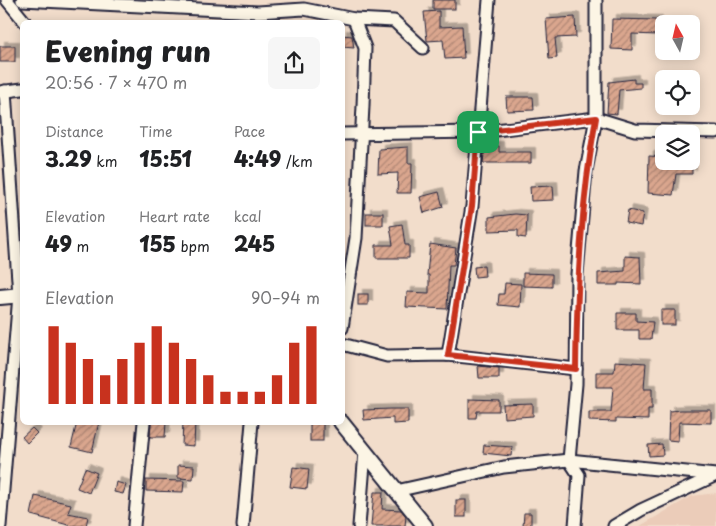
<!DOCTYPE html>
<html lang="en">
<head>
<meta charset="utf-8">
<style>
  :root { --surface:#fff; --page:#f6f6f6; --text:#202124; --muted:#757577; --accent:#c8321e }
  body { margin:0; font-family:"Playpen Sans",sans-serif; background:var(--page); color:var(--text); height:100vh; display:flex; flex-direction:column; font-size:19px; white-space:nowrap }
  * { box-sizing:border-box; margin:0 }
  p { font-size:16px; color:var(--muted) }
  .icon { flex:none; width:28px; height:28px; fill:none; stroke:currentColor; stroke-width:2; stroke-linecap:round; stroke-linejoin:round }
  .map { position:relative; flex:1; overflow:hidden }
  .panel { position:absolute; left:20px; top:20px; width:325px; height:405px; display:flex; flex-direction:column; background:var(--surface); border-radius:8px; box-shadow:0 2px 12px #0003 }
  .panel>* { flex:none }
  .needle { width:32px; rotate:352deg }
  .fabs { position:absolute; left:655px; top:15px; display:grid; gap:10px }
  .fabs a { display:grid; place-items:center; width:45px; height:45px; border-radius:8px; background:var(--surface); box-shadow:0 2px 12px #0003; font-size:25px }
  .pin { position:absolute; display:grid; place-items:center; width:42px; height:42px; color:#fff; margin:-21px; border-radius:10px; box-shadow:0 2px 8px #0006 }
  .round { display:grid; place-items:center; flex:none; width:52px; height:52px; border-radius:8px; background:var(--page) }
  .headline { display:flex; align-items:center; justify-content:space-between; height:85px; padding:0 25px }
  h1 { font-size:28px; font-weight:800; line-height:38px }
  .stats { display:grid; grid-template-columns:repeat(3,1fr); gap:8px; height:85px; padding:5px 25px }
  .stats div { display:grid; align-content:center }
  .stats b { font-size:21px; font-weight:800 }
  .stats small { font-size:14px; font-weight:400 }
  .stats p { font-size:14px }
  .chart { height:140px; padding:10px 25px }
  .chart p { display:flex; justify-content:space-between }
  .chart svg { width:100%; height:90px; margin-top:5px; stroke:var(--accent); stroke-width:6 }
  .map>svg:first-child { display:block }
</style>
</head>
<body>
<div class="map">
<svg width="716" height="526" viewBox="0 0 716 526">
  <defs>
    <pattern id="building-hatch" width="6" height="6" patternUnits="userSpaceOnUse" patternTransform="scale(1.25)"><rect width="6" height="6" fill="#daa68e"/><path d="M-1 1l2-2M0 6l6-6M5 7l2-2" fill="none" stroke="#b08775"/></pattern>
    <filter id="shadow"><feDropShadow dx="4.5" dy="-4.5" stdDeviation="0" flood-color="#0004"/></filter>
  </defs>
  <rect width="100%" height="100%" fill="#f2ddcb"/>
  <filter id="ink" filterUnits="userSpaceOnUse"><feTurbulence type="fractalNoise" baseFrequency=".02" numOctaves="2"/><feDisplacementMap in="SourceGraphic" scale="10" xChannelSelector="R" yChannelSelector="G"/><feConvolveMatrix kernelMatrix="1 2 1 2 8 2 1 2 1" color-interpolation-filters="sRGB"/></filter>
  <g filter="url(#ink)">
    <!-- built -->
    <polygon fill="#ebccb9" points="716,493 716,526 640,526 692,496"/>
    <!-- building -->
    <g fill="url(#building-hatch)" stroke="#22223b" filter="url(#shadow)">
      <rect x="433" y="0" width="22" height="9"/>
      <polygon points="439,11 439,27 462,26 464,58 445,59 443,40 427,41 424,12"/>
      <polygon points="575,17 576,37 555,38 557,58 549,59 546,19"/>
      <polygon points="612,19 658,20 657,35 632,34 632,50 611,49"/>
      <polygon points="342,35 352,36 354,48 342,47"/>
      <rect x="0" y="46" width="15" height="16"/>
      <polygon points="634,79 634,83 641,83 641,88 619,90 617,114 607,113 609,82"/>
      <polygon points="506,97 533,97 534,110 507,111"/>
      <polygon points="485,146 499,146 499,152 531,152 531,163 483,163"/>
      <polygon points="408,147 408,163 412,163 411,193 397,193 398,173 378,174 379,149"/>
      <polygon points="649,156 664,157 664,161 692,161 692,174 676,174 673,195 648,193"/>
      <polygon points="553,186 554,200 531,201 530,187"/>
      <polygon points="439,192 443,207 424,213 420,197"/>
      <polygon points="628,210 643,213 641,226 626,223"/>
      <rect x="366" y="213" width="17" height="12"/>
      <polygon points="515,214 527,215 526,238 518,237 518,230 489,231 489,217"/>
      <polygon points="402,224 405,245 409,245 409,258 376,258 376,245 393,245 390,226"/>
      <polygon points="430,244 456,248 454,265 449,265 447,309 406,307 407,292 429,293 429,275 427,275"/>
      <polygon points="625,256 640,257 641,284 618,283 618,285 598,285 598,273 625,271"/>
      <polygon points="484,266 485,276 475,277 474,267"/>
      <polygon points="523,273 552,274 552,287 523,286"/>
      <polygon points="505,283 521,284 520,307 498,305 499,294 504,294"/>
      <rect x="358" y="294" width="10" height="11"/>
      <rect x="661" y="310" width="14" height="15"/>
      <polygon points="617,313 636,313 636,321 653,322 651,339 639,339 639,330 617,330"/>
      <polygon points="615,361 646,363 644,389 652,389 652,409 648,409 648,420 616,419 616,422 589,421 589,412 611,412 613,387 596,387 596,372 614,372"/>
      <polygon points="478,366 499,368 499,378 479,378"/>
      <polygon points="469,399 499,400 499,411 477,411 476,418 469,418"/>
      <polygon points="533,404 533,416 504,418 503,405"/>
      <polygon points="391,409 408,409 408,423 393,424 393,418 364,420 363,410"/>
      <polygon points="681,410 711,410 711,423 679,422 678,441 668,440 669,411"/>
      <polygon points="77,422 99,422 92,452 71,447"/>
      <polygon points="151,422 166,422 165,437 150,437"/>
      <polygon points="183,422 195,422 194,446 182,445"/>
      <rect x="310" y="422" width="13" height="19"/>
      <polygon points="32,428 37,433 27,443 22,437"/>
      <polygon points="662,444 663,455 649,456 648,445"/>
      <polygon points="484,445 512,447 511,456 483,453"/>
      <polygon points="178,465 194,466 193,479 178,478"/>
      <polygon points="293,467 309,469 307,489 290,487"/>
      <polygon points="85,468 97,473 89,493 77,488"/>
      <polygon points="146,480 184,481 183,492 146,491"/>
      <polygon points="116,482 126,485 123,494 114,492"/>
      <polygon points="374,492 383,492 382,509 401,510 406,516 405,526 371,526"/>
      <polygon points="35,496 71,504 68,513 88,517 86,526 72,526 31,515"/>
      <rect x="456" y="500" width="10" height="17"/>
      <polygon points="524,513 531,513 531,526 523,526"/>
    </g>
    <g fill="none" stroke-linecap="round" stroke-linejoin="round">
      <defs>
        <g id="minor">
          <polyline points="7,0 25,22"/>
          <polyline points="22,0 258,12 304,9 354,19 394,21 423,48"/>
          <polyline points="0,92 22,89"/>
          <polyline points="342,134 479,132 596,118 635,130 716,132"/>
          <polyline points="342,328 356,238 363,106 365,48 354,19"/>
          <polyline points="342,344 387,356 448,355 576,369"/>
          <polyline points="448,355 472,206 489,0"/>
          <polyline points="396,491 504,467 569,460 716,475"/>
          <polyline points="0,526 19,295 5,91"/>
          <polyline points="134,526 144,422"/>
          <polyline points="243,526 252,422"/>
          <polyline points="359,526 365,452"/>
          <polyline points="575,526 579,475 569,460 576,384 577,274 586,171 596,118 596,0"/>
          <polyline points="614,526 641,510 714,476"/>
        </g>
        <g id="tertiary">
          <polyline points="0,297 22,295"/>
          <polyline points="341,422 425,526"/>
        </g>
      </defs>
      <!-- minor casing -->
      <use href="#minor" stroke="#22223b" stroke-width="15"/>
      <!-- tertiary casing -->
      <use href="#tertiary" stroke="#22223b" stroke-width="18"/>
      <!-- minor -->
      <use href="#minor" stroke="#fcf5e5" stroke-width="11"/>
      <!-- tertiary -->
      <use href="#tertiary" stroke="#fcf5e5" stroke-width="14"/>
    </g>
  </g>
  <g fill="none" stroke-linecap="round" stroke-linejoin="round" filter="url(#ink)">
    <defs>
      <path id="route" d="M596 118C581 202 577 284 576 369L448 355 472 206 478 132Z"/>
    </defs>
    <!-- route casing -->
    <use href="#route" stroke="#fff" stroke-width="10"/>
    <!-- route -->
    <use href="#route" stroke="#c8321e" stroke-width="6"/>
  </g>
</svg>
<div class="fabs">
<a><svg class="needle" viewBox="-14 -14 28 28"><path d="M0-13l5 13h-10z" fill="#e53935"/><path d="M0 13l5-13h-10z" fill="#757577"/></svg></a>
<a><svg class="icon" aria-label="locate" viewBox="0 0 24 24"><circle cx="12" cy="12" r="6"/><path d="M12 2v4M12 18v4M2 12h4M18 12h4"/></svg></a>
<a><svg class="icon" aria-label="layers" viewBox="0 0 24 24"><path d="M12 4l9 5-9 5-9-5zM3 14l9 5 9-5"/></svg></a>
</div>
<div class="pin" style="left:478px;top:132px;background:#1e9e55"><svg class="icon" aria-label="arrive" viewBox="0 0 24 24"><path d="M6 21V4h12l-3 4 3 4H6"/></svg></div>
<section class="panel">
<div class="headline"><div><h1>Evening run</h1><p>20:56 · 7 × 470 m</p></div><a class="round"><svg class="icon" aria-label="share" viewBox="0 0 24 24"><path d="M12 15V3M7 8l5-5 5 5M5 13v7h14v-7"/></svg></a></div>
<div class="stats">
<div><p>Distance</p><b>3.29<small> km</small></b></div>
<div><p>Time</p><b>15:51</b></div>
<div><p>Pace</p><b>4:49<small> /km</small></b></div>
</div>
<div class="stats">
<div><p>Elevation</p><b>49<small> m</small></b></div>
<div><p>Heart rate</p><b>155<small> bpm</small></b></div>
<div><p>kcal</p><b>245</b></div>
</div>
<div class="chart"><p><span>Elevation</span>90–94 m</p>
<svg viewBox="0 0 160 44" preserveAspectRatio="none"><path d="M5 44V6M15 44V14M25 44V22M35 44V30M45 44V22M55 44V14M65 44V6M75 44V14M85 44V22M95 44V30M105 44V38M115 44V38M125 44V38M135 44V30M145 44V14M155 44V6"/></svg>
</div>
</section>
</div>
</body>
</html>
